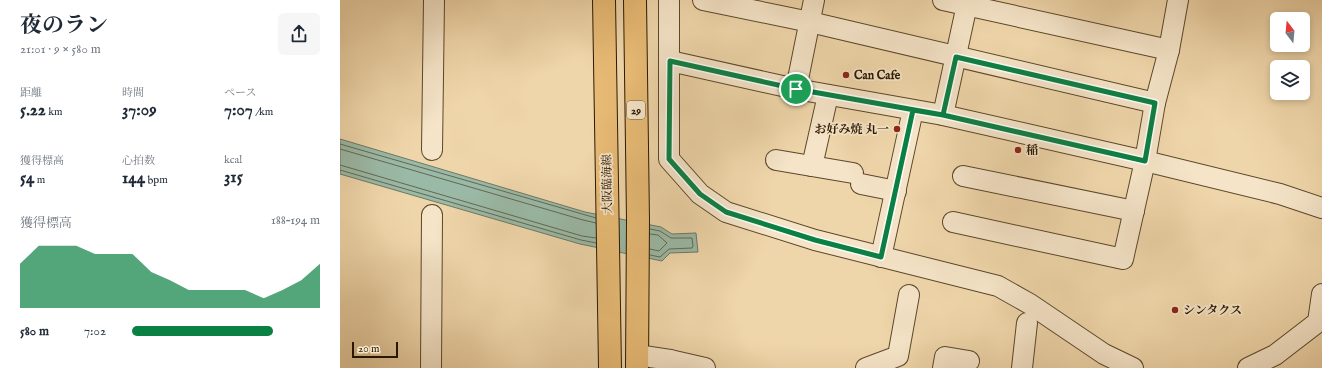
<!DOCTYPE html>
<html lang="ja">
<head>
<meta charset="utf-8">
<style>
  :root { --surface:#fff; --page:#f6f6f7; --text:#1f2937; --muted:#747a83; --accent:#0b8043 }
  body { margin:0; font-family:"IM FELL English","Noto Serif JP",serif; background:var(--page); color:var(--text); height:100vh; display:flex; flex-direction:column; font-size:15px; white-space:nowrap }
  * { box-sizing:border-box; margin:0 }
  p { font-size:13px; color:var(--muted) }
  .icon { flex:none; width:22px; height:22px; fill:none; stroke:currentColor; stroke-width:2; stroke-linecap:round; stroke-linejoin:round }
  .map { position:relative; flex:1; overflow:hidden }
  .panel { display:flex; flex-direction:column; background:var(--surface); width:340px }
  .panel>* { flex:none }
  .needle { width:26px; rotate:344deg }
  .controls { position:absolute; left:930px; top:12px; display:grid; gap:8px }
  .controls a { display:grid; place-items:center; width:40px; height:40px; border-radius:6px; background:var(--surface); box-shadow:0 2px 6px #0003; font-size:20px }
  .scale { position:absolute; left:12px; bottom:10px; width:46px; box-sizing:border-box; padding-left:4px; border:2px solid #2a1700; border-top:0; font-size:11px; line-height:14px; white-space:nowrap; color:#2a1700; -webkit-text-stroke:3px #f5e4c8; paint-order:stroke }
  .pin { position:absolute; display:grid; place-items:center; width:34px; height:34px; color:#fff; margin:-17px; border:2px solid #fff; border-radius:50%; box-shadow:0 1px 4px #0007 }
  .round { display:grid; place-items:center; flex:none; width:42px; height:42px; border-radius:6px; background:var(--page) }
  .head { display:flex; align-items:center; justify-content:space-between; height:68px; padding:0 20px }
  h1 { font-size:22px; font-weight:700; line-height:30px }
  .figures { display:grid; grid-template-columns:repeat(3,1fr); gap:6px; height:68px; padding:4px 20px }
  .figures div { display:grid; align-content:center }
  .figures b { font-size:17px; font-weight:700 }
  .figures small { font-size:11px; font-weight:400 }
  .figures p { font-size:11px }
  .chart { height:112px; padding:8px 20px }
  .chart p { display:flex; justify-content:space-between }
  .chart svg { width:100%; height:72px; margin-top:4px; fill:var(--accent); opacity:.7 }
  ul { padding:0 20px; list-style:none; font-size:13px }
  li { display:grid; grid-template-columns:64px 48px 1fr; align-items:center; height:30px }
  li i { height:10px; border-radius:5px; background:var(--accent) }
  main { display:flex; flex:1; min-height:0 }
  .map>svg:first-child { display:block }
</style>
</head>
<body>
<main>
<section class="panel">
<div class="head"><div><h1>夜のラン</h1><p>21:01 · 9 × 580 m</p></div><a class="round"><svg class="icon" aria-label="share" viewBox="0 0 24 24"><path d="M12 15V3M7 8l5-5 5 5M5 13v7h14v-7"/></svg></a></div>
<div class="figures">
<div><p>距離</p><b>5.22<small> km</small></b></div>
<div><p>時間</p><b>37:09</b></div>
<div><p>ペース</p><b>7:07<small> /km</small></b></div>
</div>
<div class="figures">
<div><p>獲得標高</p><b>54<small> m</small></b></div>
<div><p>心拍数</p><b>144<small> bpm</small></b></div>
<div><p>kcal</p><b>315</b></div>
</div>
<div class="chart"><p><span>獲得標高</span>188–194 m</p>
<svg viewBox="0 0 160 44" preserveAspectRatio="none"><path d="M0 44V17L10 6L20 6L30 6L40 11L50 11L60 11L70 22L80 27L90 33L100 33L110 33L120 33L130 38L140 33L150 27L160 17V44z"/></svg>
</div>
<ul>
<li><b>580 m</b>7:02<i style="width:75%"></i></li>
</ul>
</section>
<div class="map">
<svg width="982" height="368" viewBox="0 0 982 368">
  <rect width="100%" height="100%" fill="#efd6aa"/>
  <filter id="stains"><feTurbulence type="fractalNoise" baseFrequency=".005" numOctaves="4"/><feColorMatrix values="0 0 0 0 .2 0 0 0 0 .09 0 0 0 0 .02 0 0 0 .5 -.17"/></filter>
  <radialGradient id="worn" r=".72"><stop offset=".6" stop-color="#630" stop-opacity="0"/><stop offset="1" stop-color="#630" stop-opacity=".3"/></radialGradient>
  <!-- water -->
  <polygon fill="#9ab9a6" stroke="#6d7864" points="0,139 245,212 321,227 332,234 356,233 358,252 330,253 322,261 240,244 0,174"/>
  <g fill="none" stroke-linecap="round" stroke-linejoin="round">
    <!-- shore -->
    <g stroke="#626853" stroke-width="1">
      <polyline points="0,144 256,218"/>
      <polyline points="0,149 243,220 256,223"/>
      <polyline points="0,165 242,236 256,238"/>
      <polyline points="0,170 241,240 256,243"/>
      <polyline points="310,249 319,251 327,243 318,235 310,234"/>
      <polyline points="310,255 320,257 329,249 352,248 353,246 352,238 331,238 320,231 310,229"/>
    </g>
    <defs>
      <g id="minor">
        <polyline points="329,0 329,159 360,194 386,212 475,240 658,286 690,304 764,354 793,368"/>
        <polyline points="363,0 470,22 815,103"/>
        <polyline points="603,0 829,50"/>
        <polyline points="330,61 456,89 603,115 805,161 940,194 982,208"/>
        <polyline points="456,89 474,0"/>
        <polyline points="603,115 628,0"/>
        <polyline points="92,150 94,0"/>
        <polyline points="436,160 513,173"/>
        <polyline points="472,166 488,95"/>
        <polyline points="623,176 794,211"/>
        <polyline points="521,184 556,191"/>
        <polyline points="613,222 783,259 805,161 815,103 829,50 838,0"/>
        <polyline points="541,257 573,110"/>
        <polyline points="297,355 330,360 330,368"/>
        <polyline points="330,360 365,368"/>
        <polyline points="91,368 92,215"/>
        <polyline points="526,368 558,356 569,295"/>
        <polyline points="603,368 605,357 629,361"/>
        <polyline points="682,368 687,323"/>
        <polyline points="908,368 935,355 978,322 982,294"/>
      </g>
      <g id="major">
        <polyline points="264,0 270,368"/>
        <polyline points="295,0 298,220 297,368"/>
      </g>
    </defs>
    <!-- minor casing -->
    <use href="#minor" stroke="#5b472a" stroke-width="22"/>
    <!-- major casing -->
    <use href="#major" stroke="#2a1700" stroke-width="24"/>
    <!-- minor -->
    <use href="#minor" stroke="#f5e4c8" stroke-width="20"/>
    <!-- major -->
    <use href="#major" stroke="#e8bb75" stroke-width="22"/>
  </g>
  <g fill="none" stroke-linecap="round" stroke-linejoin="round">
    <defs>
      <polyline id="route" points="456,89 330,61 329,159 360,194 386,212 475,240 541,257 573,110 603,115 805,161 815,103 616,57 603,115 456,89"/>
    </defs>
    <!-- route casing -->
    <use href="#route" stroke="#fff" stroke-width="8"/>
    <!-- route -->
    <use href="#route" stroke="#0b8043" stroke-width="5"/>
  </g>
  <!-- markers -->
  <g fill="#8f2418" stroke="#f5e4c8" stroke-width="1.5">
    <circle cx="506" cy="75" r="4"/>
    <circle cx="557" cy="129" r="4"/>
    <circle cx="678" cy="150" r="4"/>
    <circle cx="835" cy="310" r="4"/>
  </g>
  <g text-anchor="middle" stroke-width="3.5" stroke-linejoin="round" paint-order="stroke">
    <!-- shield labels -->
    <rect fill="#f5e4c8" stroke="#67543c" stroke-width="1" x="287" y="101" width="18" height="18" rx="3"/>
    <g font-size="11" font-weight="bold" fill="#2a1700">
      <text x="296" y="114">29</text>
    </g>
    <!-- poi labels -->
    <g font-size="12" font-weight="bold" fill="#2a1700" stroke="#f5e4c8" text-anchor="start">
      <text x="514" y="79">Can Cafe</text>
      <text x="549" y="133" text-anchor="end">お好み焼 丸一</text>
      <text x="686" y="154">稲</text>
      <text x="843" y="314">シンタクス</text>
    </g>
    <!-- street labels -->
    <g font-size="12" fill="#2a1700" stroke="#f5e4c8">
      <text transform="translate(267 184) rotate(-91)" y="4">大阪臨海線</text>
    </g>
  </g>
  <rect width="100%" height="100%" filter="url(#stains)"/>
  <rect width="100%" height="100%" fill="url(#worn)"/>
</svg>
<div class="controls">
<a><svg class="needle" viewBox="-14 -14 28 28"><path d="M0-13l5 13h-10z" fill="#e53935"/><path d="M0 13l5-13h-10z" fill="#747a83"/></svg></a>
<a><svg class="icon" aria-label="layers" viewBox="0 0 24 24"><path d="M12 4l9 5-9 5-9-5zM3 14l9 5 9-5"/></svg></a>
</div>
<div class="scale">20 m</div>
<div class="pin" style="left:456px;top:89px;background:#1e9e55"><svg class="icon" aria-label="arrive" viewBox="0 0 24 24"><path d="M6 21V4h12l-3 4 3 4H6"/></svg></div>
</div>
</main>
</body>
</html>
